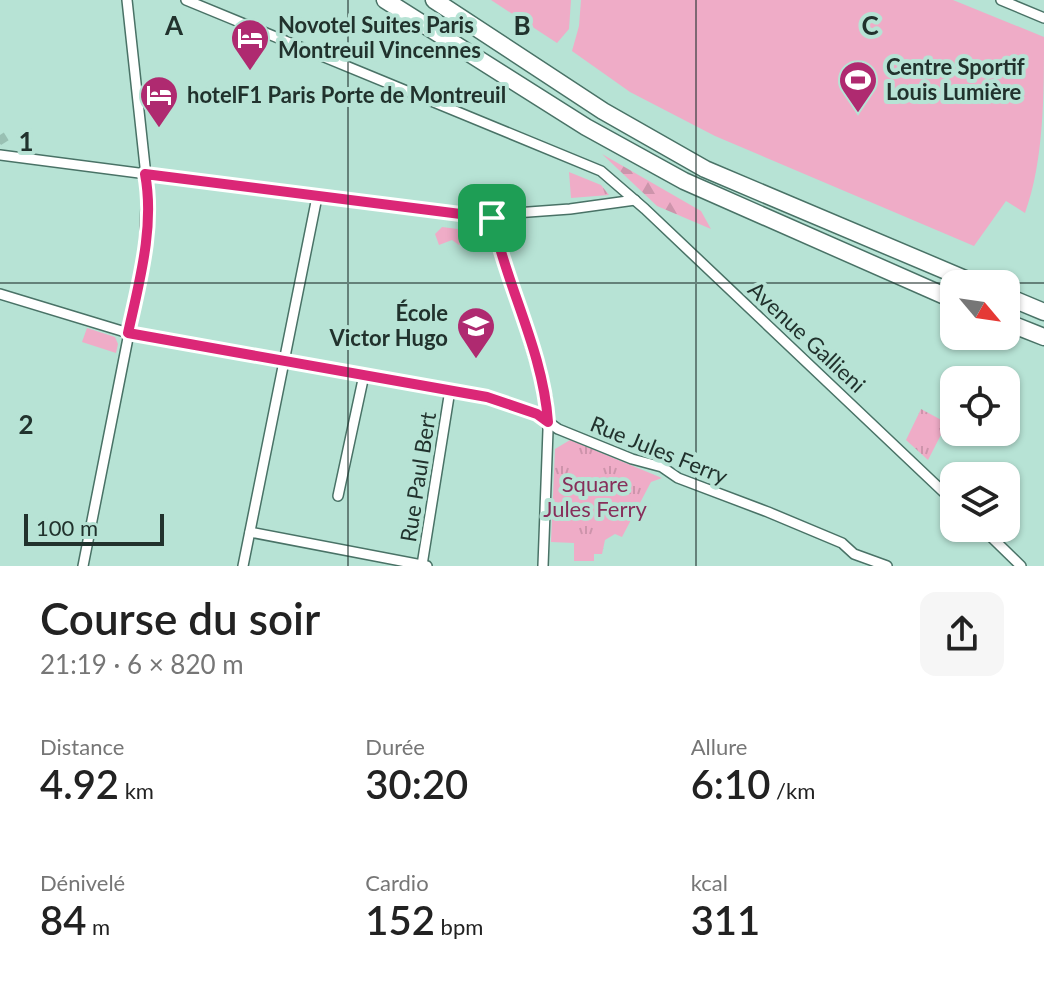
<!DOCTYPE html>
<html lang="fr">
<head>
<meta charset="utf-8">
<style>
  :root { --surface:#fff; --page:#f6f6f6; --text:#222; --muted:#767676 }
  body { margin:0; font-family:Lato,sans-serif; background:var(--page); color:var(--text); height:100vh; display:flex; flex-direction:column; font-size:30px; white-space:nowrap }
  * { box-sizing:border-box; margin:0 }
  p { font-size:26px; color:var(--muted) }
  .icon { flex:none; width:44px; height:44px; fill:none; stroke:currentColor; stroke-width:2; stroke-linecap:round; stroke-linejoin:round }
  .map { position:relative; height:566px; overflow:hidden }
  .details { display:flex; flex-direction:column; background:var(--surface); flex:1 }
  .details>* { flex:none }
  .needle { width:52px; rotate:119deg }
  .buttons { position:absolute; left:940px; top:270px; display:grid; gap:16px }
  .buttons a { display:grid; place-items:center; width:80px; height:80px; border-radius:16px; background:var(--surface); box-shadow:0 2px 6px #0004; font-size:40px }
  .scale { position:absolute; left:24px; bottom:20px; width:140px; box-sizing:border-box; padding-left:8px; border:4px solid #21322d; border-top:0; font-size:22px; line-height:28px; white-space:nowrap; color:#21322d; -webkit-text-stroke:6px #b7e3d5; paint-order:stroke }
  .pin { position:absolute; display:grid; place-items:center; width:68px; height:68px; color:#fff; margin:-34px; border-radius:16px; box-shadow:0 4px 12px #0006 }
  .round { display:grid; place-items:center; flex:none; width:84px; height:84px; border-radius:16px; background:var(--page) }
  .headline { display:flex; align-items:center; justify-content:space-between; height:136px; padding:0 40px }
  h1 { font-size:44px; font-weight:600; line-height:60px }
  .figures { display:grid; grid-template-columns:repeat(3,1fr); gap:12px; height:136px; padding:8px 40px }
  .figures div { display:grid; align-content:center }
  .figures b { font-size:40px; font-weight:600 }
  .figures small { font-size:22px; font-weight:400 }
  .figures p { font-size:22px }
  .map>svg:first-child { display:block }
</style>
</head>
<body>
<div class="map">
<svg width="1044" height="566" viewBox="0 0 1044 566">
  <defs>
    <pattern id="grass-tufts" width="24" height="20" patternUnits="userSpaceOnUse" patternTransform="scale(2)"><rect width="24" height="20" fill="#efacc7"/><path d="M3 7l-1-3M5 7V3M7 7l1-3M15 17l-1-3M17 17v-4M19 17l1-3" fill="none" stroke="#cd94ab"/></pattern>
    <pattern id="forest-firs" width="22" height="20" patternUnits="userSpaceOnUse" patternTransform="scale(2)"><rect width="22" height="20" fill="#efacc7"/><path d="M5 1l3.5 6h-7zM16 11l3.5 6h-7z" fill="#cd94ab"/></pattern>
  </defs>
  <rect width="100%" height="100%" fill="#b7e3d5"/>
  <!-- grass -->
  <g fill="url(#grass-tufts)">
    <polygon points="569,172 601,185 609,195 571,198"/>
    <polygon points="442,227 466,230 469,237 459,245 452,240 439,245 435,234"/>
    <polygon points="921,409 947,423 928,460 906,440"/>
    <polygon points="570,440 662,478 651,482 622,537 615,534 605,540 602,554 594,554 594,561 574,561 574,543 551,542 555,449"/>
  </g>
  <!-- forest -->
  <polygon fill="url(#forest-firs)" points="602,154 701,211 711,229 657,206"/>
  <!-- garden -->
  <g fill="#efacc7">
    <polygon points="491,0 571,0 569,29 557,43"/>
    <path d="M581 0H953L1044 37C1044 95 1044 161 1025 213L1006 201 974 246 715 136 630 92 572 51 579 26Z"/>
    <polygon points="87,328 115,337 118,344 116,353 82,342"/>
    <polygon points="555,483 569,483 568,508 555,507"/>
  </g>
  <g fill="none" stroke-linecap="round" stroke-linejoin="round">
    <!-- street-tunnel -->
    <polyline stroke="#99c0b3" stroke-width="9" stroke-dasharray="9 4.5" stroke-linecap="butt" points="0,135 7,146"/>
    <defs>
      <g id="street">
        <polyline points="186,0 601,171 645,209 954,502"/>
        <polyline points="1001,0 1044,18"/>
        <polyline points="0,155 486,218 501,214 570,209 635,200"/>
        <polyline points="492,218 547,399 548,430 543,566"/>
        <polyline points="0,294 135,335 487,397 537,414 558,429 632,459 662,467 678,478 768,512 842,543 854,554 887,566"/>
        <polyline points="338,496 364,375"/>
        <polyline points="982,528 1021,566"/>
        <polyline points="250,532 427,566"/>
        <polyline points="422,565 450,390"/>
        <polyline points="83,566 144,257 147,185 127,0"/>
        <polyline points="243,566 317,197"/>
      </g>
      <g id="highway">
        <polyline points="385,0 586,127 684,181 954,300"/>
        <polyline points="434,0 603,111 705,169 977,284"/>
        <polyline points="1006,296 1044,312"/>
        <polyline points="1006,322 1044,337"/>
      </g>
    </defs>
    <!-- street casing -->
    <use href="#street" stroke="#497266" stroke-width="12"/>
    <!-- highway casing -->
    <use href="#highway" stroke="#497266" stroke-width="19"/>
    <!-- street -->
    <use href="#street" stroke="#fff" stroke-width="9"/>
    <!-- highway -->
    <use href="#highway" stroke="#fff" stroke-width="16"/>
  </g>
  <g fill="none" stroke-linecap="round" stroke-linejoin="round">
    <defs>
      <path id="route" d="M145 174 492 218C507 287 543 351 548 422L537 414 487 397 128 333C139 283 155 226 145 174Z"/>
    </defs>
    <!-- route casing -->
    <use href="#route" stroke="#fff" stroke-width="16"/>
    <!-- route -->
    <use href="#route" stroke="#db2777" stroke-width="10"/>
  </g>
  <!-- grid -->
  <path fill="none" stroke="#21322d" stroke-width="2" stroke-opacity="0.55" d="M348 0V566M696 0V566M0 283H1044"/>
  <!-- icons -->
  <defs>
    <symbol id="hotel-pin" viewBox="-11 -11 22 30"><path d="M0 17L-7.5 6A9.5 9.5 0 1 1 7.5 6Z" fill="#af2a70" stroke="#b7e3d5"/><path d="M-6-4.5h1.5V1H6V5H4.5V3h-9V5H-6ZM-4 0a1.8 1.8 0 1 1 3.6 0ZM.5 0V-2.5h3Q6-2.5 6 0Z" fill="#fff"/></symbol>
    <symbol id="stadium-pin" viewBox="-11 -11 22 30"><path d="M0 17L-7.5 6A9.5 9.5 0 1 1 7.5 6Z" fill="#af2a70" stroke="#b7e3d5"/><path d="M0-5a6.5 5 0 1 0 0 10a6.5 5 0 1 0 0-10ZM-3.5-1.8h7v3.6h-7Z" fill="#fff"/></symbol>
    <symbol id="school-pin" viewBox="-11 -11 22 30"><path d="M0 17L-7.5 6A9.5 9.5 0 1 1 7.5 6Z" fill="#af2a70" stroke="#b7e3d5"/><path d="M0-5L7-2L0 1L-7-2ZM-4 1L0 2.5L4 1V4Q0 6-4 4Z" fill="#fff"/></symbol>
  </defs>
  <g fill-rule="evenodd">
    <use href="#hotel-pin" x="228" y="16" width="44" height="60"/>
    <use href="#stadium-pin" x="836" y="58" width="44" height="60"/>
    <use href="#hotel-pin" x="137" y="73" width="44" height="60"/>
    <use href="#school-pin" x="454" y="304" width="44" height="60"/>
  </g>
  <g text-anchor="middle" stroke-width="8" stroke-linejoin="round" paint-order="stroke">
    <!-- poi labels -->
    <g font-size="22" font-weight="bold" fill="#21322d" stroke="#b7e3d5" text-anchor="start">
      <text x="278" y="33">Novotel Suites Paris<tspan x="278" dy="25">Montreuil Vincennes</tspan></text>
      <text x="886" y="75">Centre Sportif<tspan x="886" dy="25">Louis Lumière</tspan></text>
      <text x="187" y="103">hotelF1 Paris Porte de Montreuil</text>
      <text x="448" y="321" text-anchor="end">École<tspan x="448" dy="25">Victor Hugo</tspan></text>
    </g>
    <!-- street labels -->
    <g font-size="22" fill="#21322d" stroke="#b7e3d5">
      <text transform="translate(807 337) rotate(43)" y="8">Avenue Gallieni</text>
      <text transform="translate(659 450) rotate(22)" y="8">Rue Jules Ferry</text>
      <text transform="translate(418 477) rotate(-81)" y="8">Rue Paul Bert</text>
    </g>
    <!-- park labels -->
    <g font-size="22" fill="#872e5a" stroke="#b7e3d5">
      <text x="595" y="492">Square<tspan x="595" dy="25">Jules Ferry</tspan></text>
    </g>
  </g>
  <g font-size="26" text-anchor="middle" font-weight="bold" fill="#21322d" stroke="#b7e3d5" stroke-width="8" stroke-linejoin="round" paint-order="stroke">
    <text x="174" y="35">A</text>
    <text x="522" y="35">B</text>
    <text x="870" y="35">C</text>
    <text x="26" y="151">1</text>
    <text x="26" y="434">2</text>
  </g>
</svg>
<div class="buttons">
<a><svg class="needle" viewBox="-14 -14 28 28"><path d="M0-13l5 13h-10z" fill="#e53935"/><path d="M0 13l5-13h-10z" fill="#767676"/></svg></a>
<a><svg class="icon" aria-label="locate" viewBox="0 0 24 24"><circle cx="12" cy="12" r="6"/><path d="M12 2v4M12 18v4M2 12h4M18 12h4"/></svg></a>
<a><svg class="icon" aria-label="layers" viewBox="0 0 24 24"><path d="M12 4l9 5-9 5-9-5zM3 14l9 5 9-5"/></svg></a>
</div>
<div class="scale">100 m</div>
<div class="pin" style="left:492px;top:218px;background:#1e9e55"><svg class="icon" aria-label="arrive" viewBox="0 0 24 24"><path d="M6 21V4h12l-3 4 3 4H6"/></svg></div>
</div>
<section class="details">
<div class="headline"><div><h1>Course du soir</h1><p>21:19 · 6 × 820 m</p></div><a class="round"><svg class="icon" aria-label="share" viewBox="0 0 24 24"><path d="M12 15V3M7 8l5-5 5 5M5 13v7h14v-7"/></svg></a></div>
<div class="figures">
<div><p>Distance</p><b>4.92<small> km</small></b></div>
<div><p>Durée</p><b>30:20</b></div>
<div><p>Allure</p><b>6:10<small> /km</small></b></div>
</div>
<div class="figures">
<div><p>Dénivelé</p><b>84<small> m</small></b></div>
<div><p>Cardio</p><b>152<small> bpm</small></b></div>
<div><p>kcal</p><b>311</b></div>
</div>
</section>
</body>
</html>
